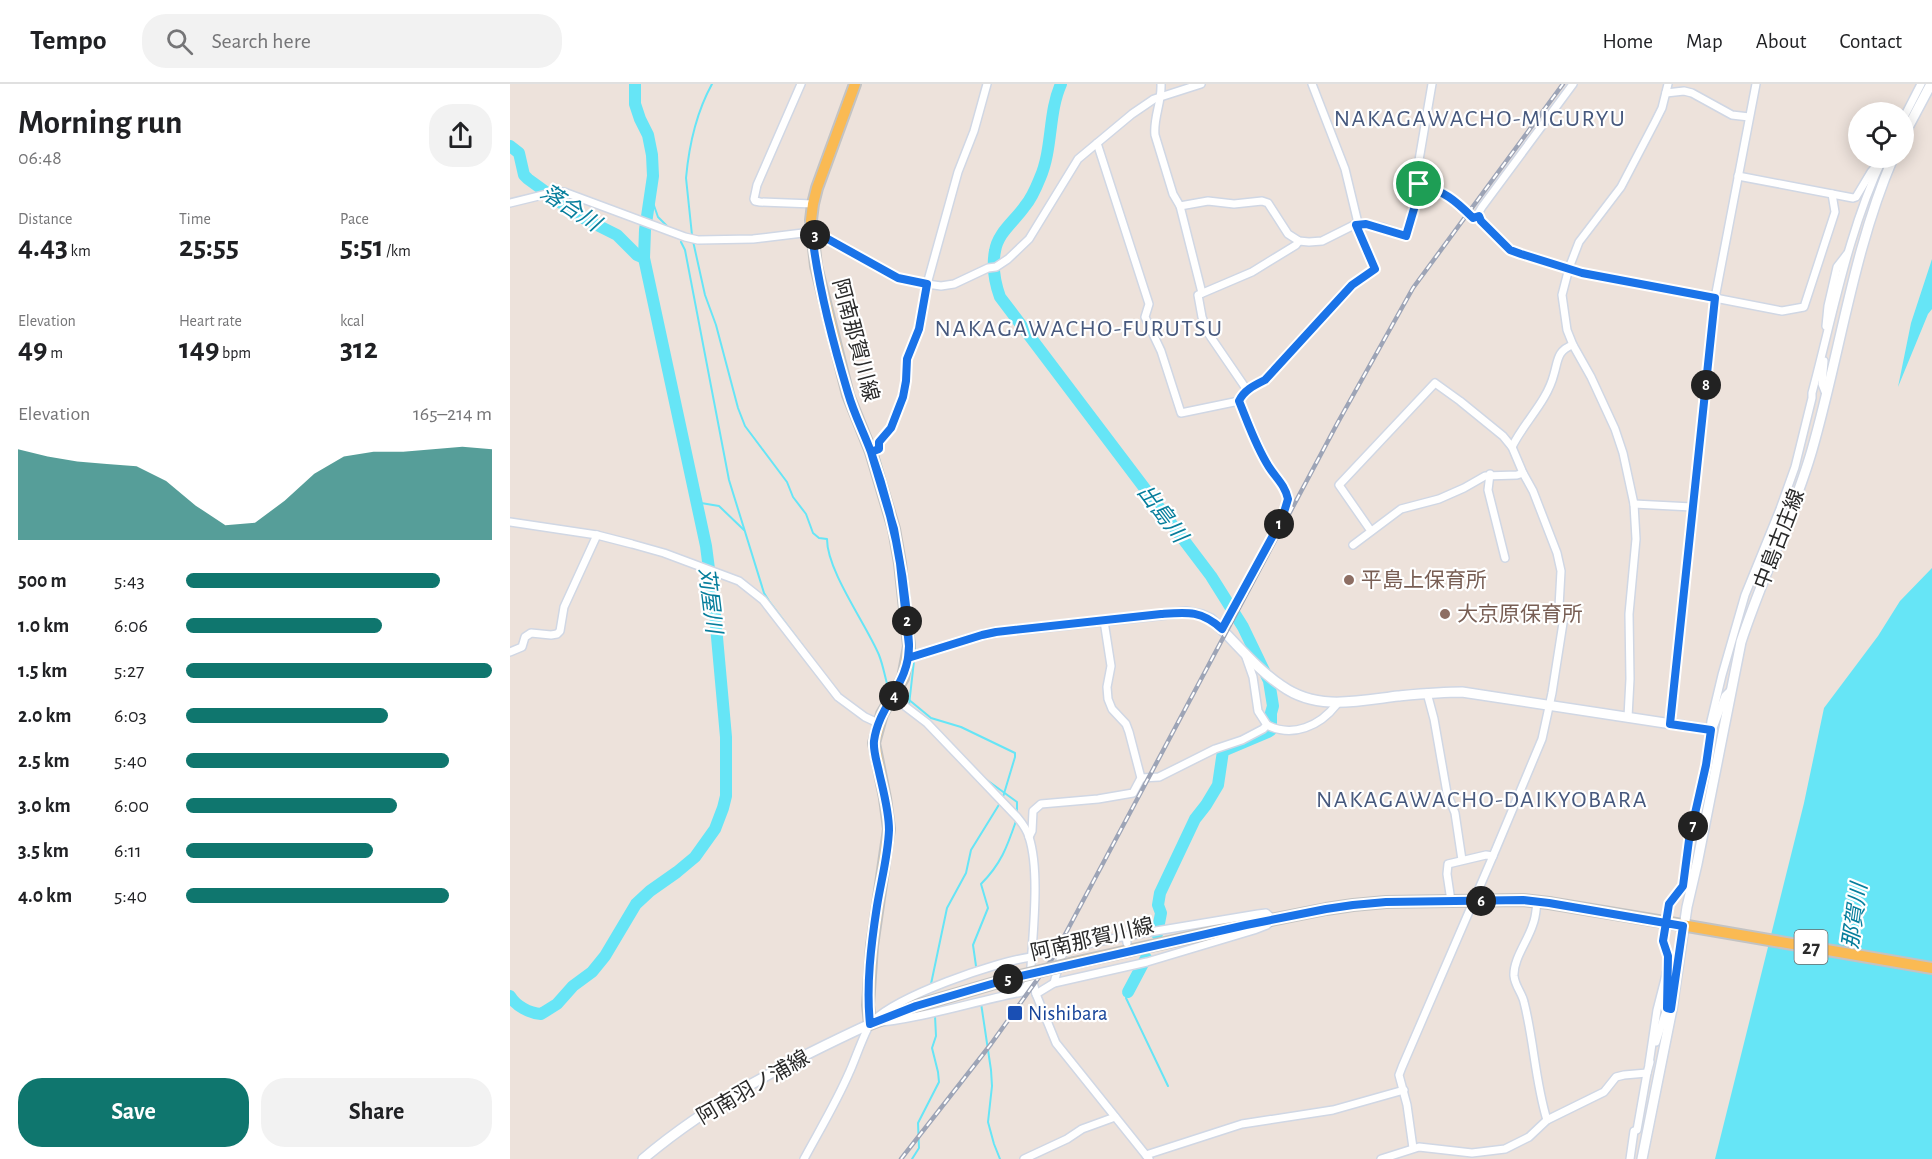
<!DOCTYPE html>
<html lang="en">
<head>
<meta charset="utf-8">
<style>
  :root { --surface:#fff; --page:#f2f2f2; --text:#202124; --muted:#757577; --line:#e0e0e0; --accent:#0f766e }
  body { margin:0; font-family:"Alegreya Sans","Noto Sans JP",sans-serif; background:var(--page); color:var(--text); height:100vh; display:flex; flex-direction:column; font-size:22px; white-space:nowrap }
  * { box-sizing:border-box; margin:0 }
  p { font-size:20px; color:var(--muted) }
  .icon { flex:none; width:33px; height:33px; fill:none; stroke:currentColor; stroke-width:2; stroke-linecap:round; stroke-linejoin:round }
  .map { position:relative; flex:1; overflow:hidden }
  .side { display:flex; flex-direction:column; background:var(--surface); width:510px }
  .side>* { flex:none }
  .buttons { position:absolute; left:1338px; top:18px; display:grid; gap:12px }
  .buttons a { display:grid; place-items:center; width:66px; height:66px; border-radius:50%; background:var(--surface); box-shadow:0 3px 15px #0003; font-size:30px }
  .pin { position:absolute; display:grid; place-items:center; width:51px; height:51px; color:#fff; margin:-26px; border:3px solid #fff; border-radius:50%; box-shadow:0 2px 6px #0007 }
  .km { position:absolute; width:30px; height:30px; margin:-15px; border-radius:50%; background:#222; color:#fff; font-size:16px; line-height:30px; text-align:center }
  .round { display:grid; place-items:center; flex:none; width:63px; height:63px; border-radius:24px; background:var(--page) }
  .head { display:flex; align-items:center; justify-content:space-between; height:102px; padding:0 18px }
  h1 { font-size:33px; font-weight:700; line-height:45px }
  .metrics { display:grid; grid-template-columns:repeat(3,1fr); gap:9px; height:102px; padding:6px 18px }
  .metrics div { display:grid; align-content:center }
  .metrics b { font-size:30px; font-weight:700 }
  .metrics small { font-size:16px; font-weight:400 }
  .metrics p { font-size:16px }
  .chart { height:168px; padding:12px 18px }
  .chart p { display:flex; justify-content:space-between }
  .chart svg { width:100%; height:108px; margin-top:6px; fill:var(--accent); opacity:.7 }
  .button { display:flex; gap:12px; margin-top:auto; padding:12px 18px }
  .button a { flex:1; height:69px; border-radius:24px; background:var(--accent); color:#fff; font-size:24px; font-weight:700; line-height:69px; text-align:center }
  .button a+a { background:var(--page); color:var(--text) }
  ul { padding:0 18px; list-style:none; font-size:20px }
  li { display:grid; grid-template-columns:96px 72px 1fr; align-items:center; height:45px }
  li i { height:15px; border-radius:8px; background:var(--accent) }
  header { display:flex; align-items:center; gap:36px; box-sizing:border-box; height:84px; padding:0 30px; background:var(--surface); border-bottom:2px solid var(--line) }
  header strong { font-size:28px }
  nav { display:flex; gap:33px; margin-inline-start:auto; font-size:21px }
  .search { width:420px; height:54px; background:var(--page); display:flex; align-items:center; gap:15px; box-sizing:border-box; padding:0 21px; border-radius:24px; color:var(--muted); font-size:22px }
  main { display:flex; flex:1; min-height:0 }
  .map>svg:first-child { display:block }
</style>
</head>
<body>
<header>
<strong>Tempo</strong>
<div class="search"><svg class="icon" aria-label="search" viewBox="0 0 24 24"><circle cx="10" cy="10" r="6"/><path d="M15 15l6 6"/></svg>Search here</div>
<nav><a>Home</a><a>Map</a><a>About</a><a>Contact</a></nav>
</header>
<main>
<section class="side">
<div class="head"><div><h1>Morning run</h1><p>06:48</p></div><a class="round"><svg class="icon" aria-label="share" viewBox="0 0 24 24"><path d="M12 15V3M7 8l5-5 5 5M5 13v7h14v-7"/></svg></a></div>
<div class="metrics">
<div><p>Distance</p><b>4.43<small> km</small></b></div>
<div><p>Time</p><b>25:55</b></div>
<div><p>Pace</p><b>5:51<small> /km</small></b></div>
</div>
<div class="metrics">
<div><p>Elevation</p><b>49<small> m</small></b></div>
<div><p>Heart rate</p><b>149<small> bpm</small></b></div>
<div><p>kcal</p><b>312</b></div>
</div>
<div class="chart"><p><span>Elevation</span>165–214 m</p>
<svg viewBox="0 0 160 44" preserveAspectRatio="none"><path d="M0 44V7L10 10L20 12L30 13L40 14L50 20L60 30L70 38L80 37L90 28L100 17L110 10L120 8L130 8L140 7L150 6L160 7V44z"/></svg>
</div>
<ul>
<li><b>500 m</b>5:43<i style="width:83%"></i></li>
<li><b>1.0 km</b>6:06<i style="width:64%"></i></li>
<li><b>1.5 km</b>5:27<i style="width:100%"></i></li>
<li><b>2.0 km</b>6:03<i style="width:66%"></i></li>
<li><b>2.5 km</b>5:40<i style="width:86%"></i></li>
<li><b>3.0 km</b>6:00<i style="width:69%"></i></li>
<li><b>3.5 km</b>6:11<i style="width:61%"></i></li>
<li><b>4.0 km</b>5:40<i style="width:86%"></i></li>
</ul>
<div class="button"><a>Save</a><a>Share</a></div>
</section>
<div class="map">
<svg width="1422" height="1075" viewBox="0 0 1422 1075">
  <rect width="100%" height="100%" fill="#ede2db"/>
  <!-- water -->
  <g fill="#66e5f6">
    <polygon points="1422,175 1422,225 1418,230 1388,303 1401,239"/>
    <polygon points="1422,484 1422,1075 1205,1075 1294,719 1314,624 1368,552 1390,517"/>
  </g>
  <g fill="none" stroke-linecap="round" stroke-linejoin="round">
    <!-- stream -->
    <g stroke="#66e5f6" stroke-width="2">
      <polyline points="141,113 148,133 157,142"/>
      <path d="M182 151 176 94C179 61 186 29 202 0"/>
      <path d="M183 157 195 211 206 241 228 324 235 342 277 398 283 413 296 430 303 449 309 454 317 455C317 487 356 540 369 571 373 581 375 593 378 603L383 606"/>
      <polyline points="171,158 175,166 219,396 254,509 259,517 293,562"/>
      <polyline points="367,368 383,423"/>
      <polyline points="185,418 209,422 234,446"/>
      <polyline points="392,463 395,478"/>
      <polyline points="399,510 405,565"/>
      <polyline points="388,609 398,615 421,634 451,643 505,669 505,673 493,713"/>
      <polyline points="399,621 404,577"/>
      <polyline points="474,694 507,718 507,728"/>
      <path d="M466 882 463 861 478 824 471 800C491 780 497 763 506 737"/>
      <polyline points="421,900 437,824 456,789 461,766 490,719"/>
      <polyline points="618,908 616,914 658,1002"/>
      <polyline points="471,919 481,986 482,1002 478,1038 484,1060 490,1075"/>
      <polyline points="402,1075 409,1064 408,1039 429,998 428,988 422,964 426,952 425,932"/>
    </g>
    <!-- river -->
    <g stroke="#66e5f6" stroke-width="12">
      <path d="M551 0C538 29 543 64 530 94 526 104 522 114 515 122 505 137 488 148 485 167 482 182 485 199 490 213L701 492 733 543 759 597 763 622 761 629V646L758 648 713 667 708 701 696 721 685 735 650 809 648 821 651 829 647 850"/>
      <polyline points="0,62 9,69 14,91 18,95 69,132 107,151 127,171 134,174"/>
      <polyline points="618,908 636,874"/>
      <path d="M0 912C6 922 19 929 31 930L47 920 63 902 82 888 95 872 126 820 140 807 167 788 185 773 205 745 213 724 216 712V653L205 531 196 462 134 174 135 146 143 92 142 71 138 51 130 35 125 20V0"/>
    </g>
    <defs>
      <g id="street">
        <polyline points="291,0 247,101 244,115 245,117 250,118 303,120"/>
        <path d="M651 0C652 18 643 34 645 51L663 110 670 122 692 209"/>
        <polyline points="802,0 835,85 848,139"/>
        <path d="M922 0 908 82 909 101C934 107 945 116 963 134L969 132"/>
        <polyline points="1063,0 972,123 969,128 971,137 983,149 1001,166 1011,170 1072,189 1205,214 1246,0"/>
        <polyline points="1156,9 1174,7 1182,9 1222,31 1239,33"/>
        <polyline points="1394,33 1411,0"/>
        <path d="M587 59 639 220 635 233 651 267 671 329 729 317C734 306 745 301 755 296L842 201 865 185 846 141"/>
        <polyline points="1228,92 1343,114 1346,113 1361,88 1367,81"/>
        <polyline points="0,119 45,108 54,108 175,153 188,156 243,155 293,149 302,150 316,154 388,194 417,200 431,202 444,200 478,184 486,183 498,175 519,155 568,75 622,30 644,15 691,0"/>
        <polyline points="670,122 698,117 724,120 752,117 758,119 778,150 789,157 799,158 812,157 848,139 872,143 896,152 906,118 909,101"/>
        <polyline points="1316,242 1318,222 1327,183 1337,170"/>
        <polyline points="1314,277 1312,300 1316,310"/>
        <polyline points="737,306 698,249 692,233 688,211 742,188 786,161 789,157"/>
        <path d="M1002 363C1014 338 1037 318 1044 290 1048 277 1047 266 1063 261"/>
        <polyline points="361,368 369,365 369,358 381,344 393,313 396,297 397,275 409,245 417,200 448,88 464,47 477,0"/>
        <polyline points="980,390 978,406 995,474"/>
        <polyline points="1124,420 1182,423"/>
        <polyline points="0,438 87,451 122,460 154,469 229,497 253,516 328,613 355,633 368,639"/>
        <polyline points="861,447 829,401 925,299 950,317 993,352 1002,363 1013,389 1023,407 1047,469 1051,487 1049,523 1053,539 1042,609 1032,655 983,772 892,983 889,991 897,1021 903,1064"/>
        <polyline points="843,461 891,425 929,415 954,404 975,392 1007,391 1013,389"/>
        <polyline points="712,545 772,435 778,415 770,396 758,382 729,317"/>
        <polyline points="0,568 12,563 15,553 21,549 41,551 47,550 50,547 54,523 87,451"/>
        <path d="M736 573 743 593 748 627 757 641C783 654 810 642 827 620"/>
        <polyline points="917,609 924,635 937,709 945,729 952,776"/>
        <path d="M383 613 417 639 507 733C512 739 517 745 519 753 530 787 523 846 521 883L522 894 526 910"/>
        <polyline points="1118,633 1120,595 1119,530 1126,455 1124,420 1113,369 1105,345 1081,293 1063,261 1057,246 1052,211 1059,184 1069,158 1111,103 1145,38 1152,24 1158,0"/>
        <polyline points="1160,640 1205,214 1272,227 1294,223 1325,128 1322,110"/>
        <polyline points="1203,644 1215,612 1221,606"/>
        <polyline points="631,694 649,693 705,665 732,656 753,645 757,641"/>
        <polyline points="519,753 522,747 523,727 531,720 588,715 623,709 631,694 619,648 616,640 602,625 598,615 597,603 601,582 594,537"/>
        <polyline points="941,817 937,790 938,780 976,771 983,772"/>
        <path d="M1027 818C1026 825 1026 833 1023 840 1018 857 1003 875 1004 892 1005 902 1012 909 1014 918 1024 957 1025 997 1037 1036"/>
        <polyline points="616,852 748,830 756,829 763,835 757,841 744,846 637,878 544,899 526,910 546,959 639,1075"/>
        <polyline points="1156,889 1158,898 1157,924 1159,924"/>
        <polyline points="544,899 551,873 557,864 616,852 617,859"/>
        <path d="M372 938C419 933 465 917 512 908L522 894"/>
        <polyline points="1146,958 1157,924"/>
        <path d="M1139 980 1147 926 1158 883V872L1153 857 1159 820 1173 802 1179 756 1196 681 1201 637 1212 591 1235 511 1270 425 1285 383 1302 314V309C1323 231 1338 147 1373 74"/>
        <polyline points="636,1071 732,1040 823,1026 894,1006"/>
        <path d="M294 1075C309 1047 326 1019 339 989 344 979 355 946 361 939 386 912 485 878 521 873"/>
        <polyline points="514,1075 557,1055 572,1045 605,1033"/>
        <polyline points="871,1075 909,1063 962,1069 995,1065 1019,1053 1037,1036 1094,1008 1106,993 1114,991 1137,989 1140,978"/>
        <polyline points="1120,1075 1124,1047 1127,1046 1137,989"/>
      </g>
      <g id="secondary">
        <polyline points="1394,51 1421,0"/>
        <path d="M398 574 472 551 486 548 676 528 692 531 701 535C725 557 745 584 772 602 807 627 848 617 888 612 910 610 931 608 952 608L1201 646"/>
        <path d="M133 1075C200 1018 280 977 360 940"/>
        <path d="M1132 1075 1162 925 1177 823 1187 780 1231 558C1252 493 1283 432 1302 366 1330 269 1343 167 1383 74"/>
      </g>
      <g id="primary">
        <polyline points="345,0 307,104 303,120 301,136 306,182 338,311 361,368 384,445 390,479 399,562 393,594 372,630 364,659 375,714 379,745 362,862 358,921 360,940 406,922 502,894"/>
        <polyline points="1160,839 1422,884"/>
        <polyline points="564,879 736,841 816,825 843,821 876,818 941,817 1013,816 1039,819"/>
      </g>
    </defs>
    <!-- street casing -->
    <use href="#street" stroke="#d0d7e4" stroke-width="10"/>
    <!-- secondary casing -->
    <use href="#secondary" stroke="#d0d7e4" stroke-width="12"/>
    <!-- primary casing -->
    <use href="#primary" stroke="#c3c3c3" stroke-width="14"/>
    <!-- street -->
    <use href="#street" stroke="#fff" stroke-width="7"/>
    <!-- secondary -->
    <use href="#secondary" stroke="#fff" stroke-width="9"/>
    <!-- primary -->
    <use href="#primary" stroke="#faba53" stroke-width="10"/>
    <defs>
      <polyline id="rail" points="391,1075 481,960 542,875 827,340 903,204 1053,0"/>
    </defs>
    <!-- rail casing -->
    <use href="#rail" stroke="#9da4b6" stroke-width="4.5"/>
    <!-- rail -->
    <use href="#rail" stroke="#fff" stroke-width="2" stroke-dasharray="7" stroke-linecap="butt"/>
    <defs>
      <g id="primary-bridge">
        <polyline points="1039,819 1160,839"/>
        <polyline points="502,894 564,879"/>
      </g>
    </defs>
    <!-- primary-bridge casing -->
    <use href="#primary-bridge" stroke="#c3c3c3" stroke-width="14" stroke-linecap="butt"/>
    <!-- primary-bridge -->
    <use href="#primary-bridge" stroke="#faba53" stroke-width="10"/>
  </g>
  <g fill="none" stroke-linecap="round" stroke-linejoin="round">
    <defs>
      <path id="route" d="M909 100 906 118 896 152 856 140 846 141 865 185 842 201 755 296C745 301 734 306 729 317 738 339 746 363 759 383 766 394 775 401 778 415L772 435 712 545C691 526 677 528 651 530L486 548 472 551 398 574 399 562 390 479 384 445 361 368 369 365V358L381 344 393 313 396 297 397 275 409 245 417 200 388 194 316 154 302 150C308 202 323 259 338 309 344 330 354 349 361 368 383 430 396 495 399 560 400 600 369 620 364 657 363 667 367 678 369 688 373 706 379 727 379 746 378 772 371 797 367 822 361 861 356 902 360 940L406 922 502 894 736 841 816 825 843 821 876 818 1013 816 1039 819 1173 842 1161 925 1157 924 1158 872 1153 857 1159 820 1173 802 1179 756 1196 681 1201 646 1160 640 1205 214 1072 189 1011 170 1000 166 971 137 969 132 963 134C945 116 934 107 909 100"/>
    </defs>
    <!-- route casing -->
    <use href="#route" stroke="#fff" stroke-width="12"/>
    <!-- route -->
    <use href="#route" stroke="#1a73e8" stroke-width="8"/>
  </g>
  <!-- markers -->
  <g fill="#8d6e63" stroke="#fff" stroke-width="2">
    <circle cx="839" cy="496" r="6"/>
    <circle cx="935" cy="530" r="6"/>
  </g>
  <rect fill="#1a4fb4" stroke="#fff" stroke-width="2" x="497" y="921" width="16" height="16" rx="3"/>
  <g text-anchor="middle" stroke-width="4.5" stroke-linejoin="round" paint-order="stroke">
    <!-- shield labels -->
    <rect fill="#fff" stroke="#6a6a6a" stroke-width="1.5" x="1284.5" y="846" width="33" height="34" rx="4.5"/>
    <g font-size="20" font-weight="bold" fill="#2a2a2a">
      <text x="1301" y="870">27</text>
    </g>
    <!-- street labels -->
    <g font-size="21" fill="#2a2a2a" stroke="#fff">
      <text transform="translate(346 256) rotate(75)" y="7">阿南那賀川線</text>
      <text transform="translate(1269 455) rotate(-69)" y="7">中島古庄線</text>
      <text transform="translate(582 855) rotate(-13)" y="7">阿南那賀川線</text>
      <text transform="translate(243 1003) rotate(-30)" y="7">阿南羽ノ浦線</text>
    </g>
    <!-- education labels -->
    <g font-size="21" fill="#785e54" stroke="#fff" text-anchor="start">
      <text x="851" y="503">平島上保育所</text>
      <text x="947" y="537">大京原保育所</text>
    </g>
    <!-- transit labels -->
    <g font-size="21" fill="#164399" stroke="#fff" text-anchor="start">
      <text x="518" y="936">Nishibara</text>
    </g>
    <!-- water labels -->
    <g font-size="22" font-style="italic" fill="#067e9c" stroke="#fff">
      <text transform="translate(61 123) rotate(33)" y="8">落合川</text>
      <text transform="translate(653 429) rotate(53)" y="8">出島川</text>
      <text transform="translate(201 516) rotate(83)" y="8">苅屋川</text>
      <text transform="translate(1344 832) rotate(-82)" y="8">那賀川</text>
    </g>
    <!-- quarter labels -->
    <g font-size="24" letter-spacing="1.5" fill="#47597e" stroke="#fff">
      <text x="970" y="42">NAKAGAWACHO-MIGURYU</text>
      <text x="569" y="252">NAKAGAWACHO-FURUTSU</text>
      <text x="972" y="723">NAKAGAWACHO-DAIKYOBARA</text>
    </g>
  </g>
</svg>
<div class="buttons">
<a><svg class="icon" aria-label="locate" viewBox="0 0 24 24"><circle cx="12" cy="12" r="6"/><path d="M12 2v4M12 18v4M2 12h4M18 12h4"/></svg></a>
</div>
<div class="pin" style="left:909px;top:100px;background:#1e9e55"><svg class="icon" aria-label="arrive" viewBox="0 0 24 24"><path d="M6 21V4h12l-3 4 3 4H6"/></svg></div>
<b class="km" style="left:769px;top:440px">1</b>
<b class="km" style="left:397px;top:537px">2</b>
<b class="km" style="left:305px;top:151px">3</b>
<b class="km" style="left:384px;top:612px">4</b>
<b class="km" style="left:498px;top:895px">5</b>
<b class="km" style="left:971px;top:817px">6</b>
<b class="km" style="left:1183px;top:742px">7</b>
<b class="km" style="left:1196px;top:301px">8</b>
</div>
</main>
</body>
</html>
